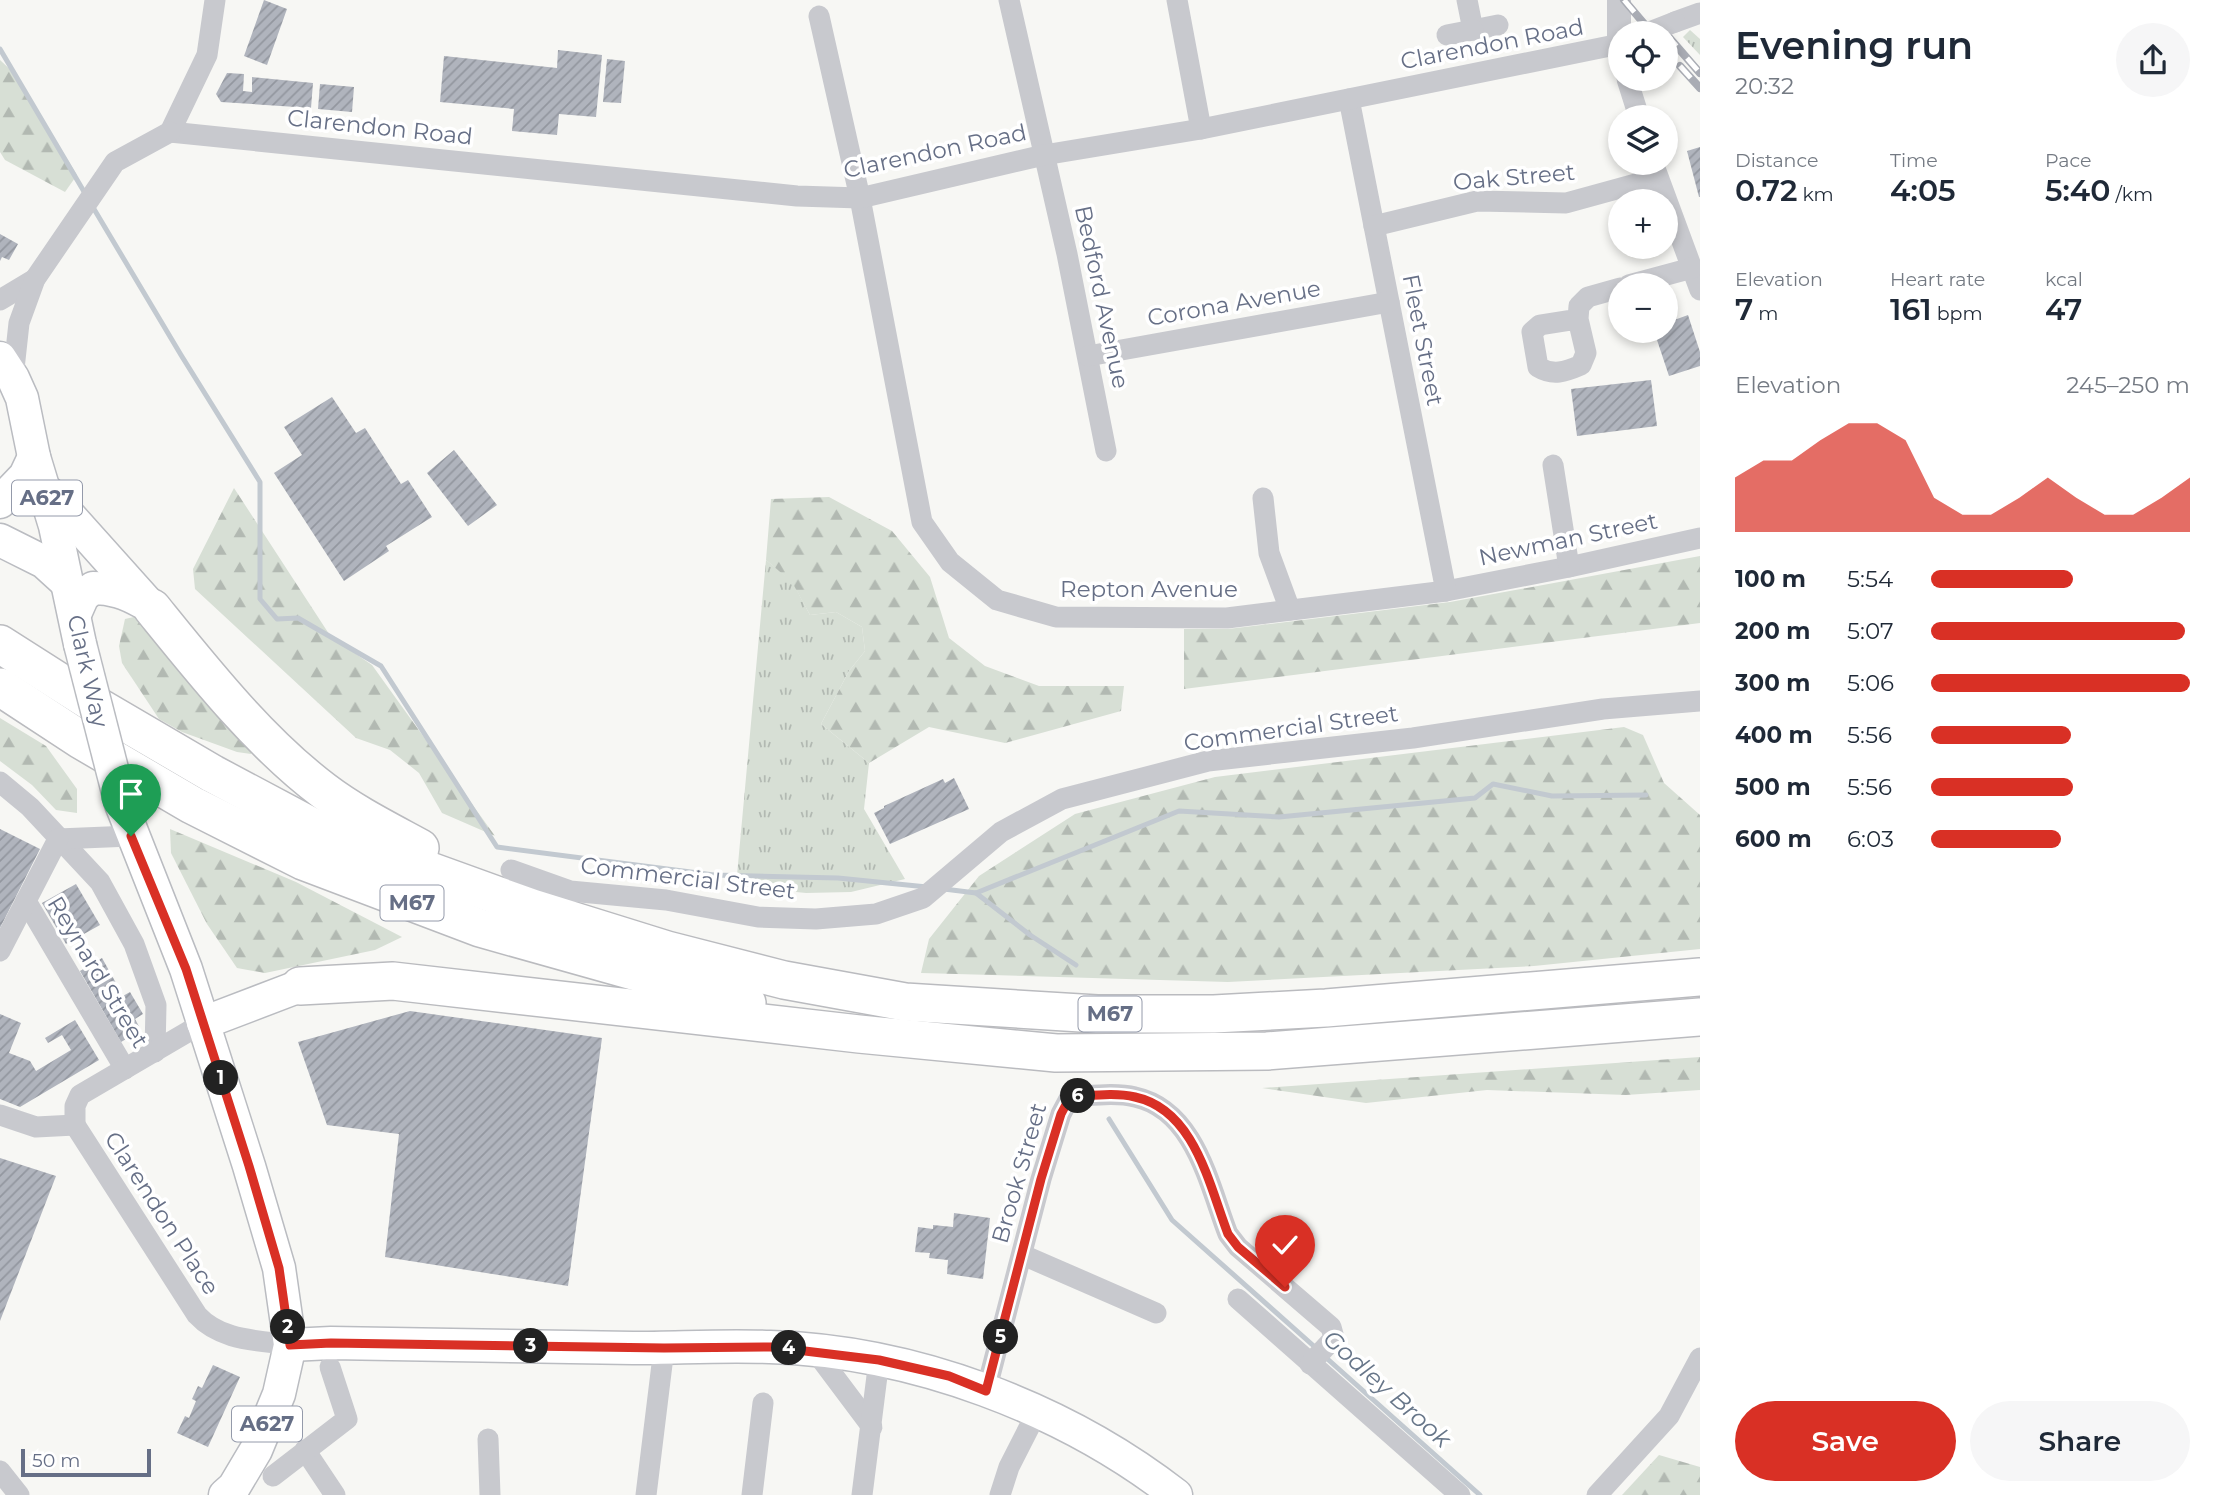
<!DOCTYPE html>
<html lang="en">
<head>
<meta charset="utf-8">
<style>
  :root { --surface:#fff; --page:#f6f6f7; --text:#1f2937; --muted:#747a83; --accent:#d93025 }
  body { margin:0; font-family:Montserrat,sans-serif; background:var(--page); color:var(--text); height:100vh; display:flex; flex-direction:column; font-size:26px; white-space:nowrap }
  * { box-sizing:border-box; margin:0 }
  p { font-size:23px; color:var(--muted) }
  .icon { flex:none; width:38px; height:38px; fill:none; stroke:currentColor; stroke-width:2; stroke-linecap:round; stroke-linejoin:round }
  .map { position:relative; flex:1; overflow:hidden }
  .sheet { display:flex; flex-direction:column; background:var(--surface); width:525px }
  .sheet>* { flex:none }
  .fabs { position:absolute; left:1608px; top:21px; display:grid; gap:14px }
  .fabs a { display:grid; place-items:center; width:70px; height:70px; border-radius:50%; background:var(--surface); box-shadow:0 4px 10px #0003; font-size:35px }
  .scale { position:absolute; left:21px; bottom:18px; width:130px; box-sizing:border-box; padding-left:7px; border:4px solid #666f86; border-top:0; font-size:19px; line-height:24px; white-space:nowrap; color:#666f86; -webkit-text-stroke:5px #fff; paint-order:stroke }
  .pin { position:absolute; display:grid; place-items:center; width:60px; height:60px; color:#fff; margin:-72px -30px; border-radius:50% 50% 50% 0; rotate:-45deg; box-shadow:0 0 7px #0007 }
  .pin .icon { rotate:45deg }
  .km { position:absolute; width:35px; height:35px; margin:-18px; border-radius:50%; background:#222; color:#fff; font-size:19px; line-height:35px; text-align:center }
  .round { display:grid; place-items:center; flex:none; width:74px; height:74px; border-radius:37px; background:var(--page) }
  .overview { display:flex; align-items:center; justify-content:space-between; height:119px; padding:0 35px }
  h1 { font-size:38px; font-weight:600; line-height:52px }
  .stats { display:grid; grid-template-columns:repeat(3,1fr); gap:10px; height:119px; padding:7px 35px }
  .stats div { display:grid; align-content:center }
  .stats b { font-size:30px; font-weight:600 }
  .stats small { font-size:19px; font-weight:400 }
  .stats p { font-size:19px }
  .chart { height:196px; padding:14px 35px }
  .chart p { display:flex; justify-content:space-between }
  .chart svg { width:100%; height:126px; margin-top:7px; fill:var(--accent); opacity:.7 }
  .cta { display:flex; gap:14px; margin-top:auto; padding:14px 35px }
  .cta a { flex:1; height:80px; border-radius:42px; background:var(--accent); color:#fff; font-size:28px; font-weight:600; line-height:80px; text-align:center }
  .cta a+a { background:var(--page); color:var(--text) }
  ul { padding:0 35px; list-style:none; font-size:23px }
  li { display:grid; grid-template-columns:112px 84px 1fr; align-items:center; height:52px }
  li i { height:18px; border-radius:9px; background:var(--accent) }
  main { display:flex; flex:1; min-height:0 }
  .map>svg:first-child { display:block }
</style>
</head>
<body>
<main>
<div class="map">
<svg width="1700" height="1495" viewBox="0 0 1700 1495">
  <defs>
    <pattern id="grass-tufts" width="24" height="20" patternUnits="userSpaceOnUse" patternTransform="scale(1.75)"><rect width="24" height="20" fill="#d7dfd5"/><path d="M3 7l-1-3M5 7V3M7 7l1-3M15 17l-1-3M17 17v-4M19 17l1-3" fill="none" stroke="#b2b9b2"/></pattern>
    <pattern id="forest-firs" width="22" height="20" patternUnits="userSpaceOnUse" patternTransform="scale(1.75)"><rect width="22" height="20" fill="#d7dfd5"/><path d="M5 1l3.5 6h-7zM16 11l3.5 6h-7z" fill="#b2b9b2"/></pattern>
    <pattern id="building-hatch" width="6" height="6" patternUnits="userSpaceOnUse" patternTransform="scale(1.75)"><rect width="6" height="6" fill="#b0b4bd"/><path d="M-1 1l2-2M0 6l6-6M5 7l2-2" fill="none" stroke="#93979f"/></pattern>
  </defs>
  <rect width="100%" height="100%" fill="#f7f7f4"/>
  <!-- grass -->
  <g fill="url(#grass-tufts)">
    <polygon points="1690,30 1700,39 1700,55 1683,37"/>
    <polygon points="766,560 792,581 810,615 836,612 862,627 865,651 849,671 821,724 869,763 864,809 905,879 851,892 806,893 736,886"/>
  </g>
  <!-- forest -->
  <g fill="url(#forest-firs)">
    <polygon points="0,60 14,73 77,175 65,192 5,160 0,152"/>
    <polygon points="234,488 331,637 372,665 495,836 442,813 419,773 390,750 356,738 195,589 193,569"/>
    <polygon points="829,497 892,531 930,577 949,638 985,666 1039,686 1124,686 1121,711 1005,743 929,727 869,763 821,724 849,671 865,651 862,627 836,612 810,615 792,582 766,560 771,499"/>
    <polygon points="1700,556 1700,623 1184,689 1184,629 1228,629 1450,602"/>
    <polygon points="138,616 252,746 251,754 237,752 182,732 159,719 122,663 119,646 125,619"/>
    <polygon points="0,718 46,746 77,789 77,813 56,810 32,785 0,761"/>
    <polygon points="1624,727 1643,735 1664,783 1700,815 1700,949 1534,966 1228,982 921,973 929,939 979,876 1075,814 1215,777"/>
    <polygon points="170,829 296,882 402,937 375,950 265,973 237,968 207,924 171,853"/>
    <polygon points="1700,1057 1700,1090 1626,1095 1487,1090 1366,1103 1262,1088"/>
    <polygon points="1659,1455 1700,1467 1700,1495 1622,1495"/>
  </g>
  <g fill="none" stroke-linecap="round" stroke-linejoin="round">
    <!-- stream -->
    <g stroke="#c2c9d0" stroke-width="5">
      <polyline points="0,49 86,195"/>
      <polyline points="91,204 181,355 260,482 260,599 277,619 298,618 381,666 497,847 714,875 838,878 927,887"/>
      <polyline points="944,889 976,893 1179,811 1279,817 1475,798 1493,784 1552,796 1646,795"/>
      <polyline points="976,893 1030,935 1076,965"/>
      <polyline points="1109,1119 1172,1220 1316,1348"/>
      <polyline points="1323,1355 1480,1495"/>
    </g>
  </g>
  <!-- building -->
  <g fill="url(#building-hatch)">
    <polygon points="264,0 287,9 267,65 244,56"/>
    <polygon points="558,50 602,55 596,117 559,114 557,135 512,131 514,109 440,102 444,56 557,68"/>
    <polygon points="607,59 625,61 621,103 603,102"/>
    <polygon points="227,73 244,74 243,91 252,92 252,77 313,83 311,108 221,102 216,94"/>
    <polygon points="320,84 354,87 352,112 318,109"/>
    <polygon points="1700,147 1700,197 1699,197 1687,151"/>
    <polygon points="0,234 18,244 9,260 2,257 0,261"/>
    <polygon points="1688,315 1700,352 1700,366 1669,376 1654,331 1666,331 1666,323"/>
    <polygon points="1651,380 1657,426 1577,436 1571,389"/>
    <polygon points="332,397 356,433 365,428 401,484 408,480 432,517 386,546 389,551 344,581 274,473 302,455 284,427"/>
    <polygon points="454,450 497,505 468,526 427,473"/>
    <polygon points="954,778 969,809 890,844 874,813 884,808 884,806 943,779 945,783"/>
    <polygon points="0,829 40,849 0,928"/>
    <polygon points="76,884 100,925 66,944 42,903"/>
    <polygon points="102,958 116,983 107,989 114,1001 130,992 143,1014 135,1019 141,1030 121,1042 80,971"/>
    <polygon points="410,1011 602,1038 568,1286 385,1257 399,1134 327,1125 298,1042"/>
    <polygon points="0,1014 21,1023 9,1053 30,1061 36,1071 71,1050 62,1035 48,1043 45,1038 75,1020 99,1060 20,1107 0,1099"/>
    <polygon points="0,1158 56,1176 0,1321"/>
    <polygon points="954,1213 990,1218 983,1279 947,1274 948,1260 929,1258 930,1253 915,1252 918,1227 933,1229 933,1225 953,1227"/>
    <polygon points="213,1365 240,1377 208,1447 177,1433 185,1416 189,1418 196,1401 192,1399 198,1386 202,1388"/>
  </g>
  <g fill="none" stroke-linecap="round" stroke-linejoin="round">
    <defs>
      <g id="primary">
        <polyline points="0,358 13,378 22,398 34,457 55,526 80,644"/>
        <polyline points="49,493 152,608"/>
        <polyline points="0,502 25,476 34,457"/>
        <polyline points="0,540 44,562 66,582"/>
        <path d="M75 614 83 596 93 588C112 588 126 593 142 602"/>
        <polyline points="121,804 186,969 249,1166 279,1268 290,1345 279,1394 256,1450 234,1487 225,1495"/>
        <polyline points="203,1023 300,986"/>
        <path d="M290 1345 331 1343C432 1345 532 1346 633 1348 678 1348 724 1345 770 1347 913 1351 1064 1408 1176 1495"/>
      </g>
      <g id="motorway">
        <path d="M152 608C203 671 259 742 324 791 353 813 387 830 420 848"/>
        <polyline points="0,644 102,709 213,774 322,832 532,908 667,950 784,980 905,1002 1097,1014 1214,1014 1326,1008 1700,977"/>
        <polyline points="0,687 81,740 192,805 303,861 480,928 747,1003"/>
        <polyline points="300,986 393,981 859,1034 1056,1053 1267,1051 1700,1017"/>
      </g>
    </defs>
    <!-- primary casing -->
    <use href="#primary" stroke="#babcc1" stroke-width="35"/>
    <!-- motorway casing -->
    <use href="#motorway" stroke="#babbbf" stroke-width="40"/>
    <!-- minor -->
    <g stroke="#c8c9ce" stroke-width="21">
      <polyline points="1009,0 1067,254 1106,451"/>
      <polyline points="1177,0 1201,129"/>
      <polyline points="1467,0 1473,30 1498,25"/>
      <polyline points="819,16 860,198 922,522 950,562 997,600 1056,617 1227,618 1446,591 1569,567 1700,538"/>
      <polyline points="1675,22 1700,13"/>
      <polyline points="1447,35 1473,30"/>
      <polyline points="1627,79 1639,117"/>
      <polyline points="1349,99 1446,591"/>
      <polyline points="170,132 797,196 860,198 1044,155 1201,129 1620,44"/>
      <polyline points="170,132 207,55 215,0"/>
      <polyline points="1653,163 1700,290"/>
      <polyline points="1374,226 1477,201 1566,203 1657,178"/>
      <polyline points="1629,285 1692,268"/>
      <polyline points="0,300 35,279"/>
      <path d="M1578 319 1540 325 1532 332 1538 367C1553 376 1565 372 1581 365L1586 353 1578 319 1579 306 1588 297 1620 288"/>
      <polyline points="1088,356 1389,302"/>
      <polyline points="13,378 19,323 35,279 115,162 170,132"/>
      <polyline points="1553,465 1569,567"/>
      <polyline points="1263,498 1269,553 1290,610"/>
      <polyline points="0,782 30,807 100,882 134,944 156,1005 155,1052"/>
      <polyline points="58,839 131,836"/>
      <polyline points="511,870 570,891 666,900 758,917 816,919 876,914 923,898 1001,832 1062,799 1208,761 1413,738 1603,709 1700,701"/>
      <polyline points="26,901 125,1069"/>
      <polyline points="0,951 58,839"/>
      <polyline points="0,1115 36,1127 75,1125"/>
      <path d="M75 1125 197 1315C221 1341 257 1340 290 1345"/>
      <polyline points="75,1125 75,1106 80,1095 203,1023"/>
      <polyline points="1023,1255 1156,1313"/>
      <polyline points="1238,1299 1460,1495"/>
      <polyline points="815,1351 872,1427"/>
      <path d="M986 1391 1041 1179 1061 1114 1070 1097C1090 1096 1115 1092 1135 1097 1195 1110 1209 1185 1228 1234L1238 1247 1331 1327 1334 1338 1310 1364"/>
      <polyline points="488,1439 490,1495"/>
      <polyline points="305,1450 335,1495"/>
      <polyline points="0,1471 19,1495"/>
      <polyline points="273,1476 347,1419 330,1367"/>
      <polyline points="646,1495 664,1348"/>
      <polyline points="752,1495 763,1403"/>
      <polyline points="862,1495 879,1360"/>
      <polyline points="1000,1495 1009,1467 1037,1412"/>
      <polyline points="1597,1495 1669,1416 1700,1358"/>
    </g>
    <!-- tertiary -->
    <polyline stroke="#c8c9ce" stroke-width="24" points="1619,45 1619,0"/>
    <!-- primary -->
    <use href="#primary" stroke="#fff" stroke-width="32"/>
    <!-- motorway -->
    <use href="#motorway" stroke="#fff" stroke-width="37"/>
    <defs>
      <g id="rail">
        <polyline points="1624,0 1652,33"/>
        <polyline points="1666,34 1700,73"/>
        <polyline points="1680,66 1700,88"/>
      </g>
    </defs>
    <!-- rail casing -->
    <use href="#rail" stroke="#a9acb4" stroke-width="8"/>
    <!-- rail -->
    <use href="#rail" stroke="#fff" stroke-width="5" stroke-dasharray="16" stroke-linecap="butt"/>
    <defs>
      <polyline id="primary-bridge" points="80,644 121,804"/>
    </defs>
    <!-- primary-bridge casing -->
    <use href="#primary-bridge" stroke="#babcc1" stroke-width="35" stroke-linecap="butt"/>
    <!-- minor-bridge -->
    <polyline stroke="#c8c9ce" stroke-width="21" points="1647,33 1675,22"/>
    <!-- primary-bridge -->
    <use href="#primary-bridge" stroke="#fff" stroke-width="32"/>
  </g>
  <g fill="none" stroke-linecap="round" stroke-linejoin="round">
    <defs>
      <path id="route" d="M131 836 186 969 249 1166 279 1268 290 1345 331 1343 664 1348 772 1347 879 1360 949 1376 986 1391 1041 1179 1061 1114 1070 1097C1090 1096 1114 1092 1135 1097 1195 1110 1209 1185 1228 1234L1238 1247 1285 1287"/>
    </defs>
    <!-- route casing -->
    <use href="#route" stroke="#fff" stroke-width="14"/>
    <!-- route -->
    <use href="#route" stroke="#d93025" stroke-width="9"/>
  </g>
  <g text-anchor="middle" stroke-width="7" stroke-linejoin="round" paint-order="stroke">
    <!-- shield labels -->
    <g fill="#fff" stroke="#949aaa" stroke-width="2">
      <rect x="12" y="480.5" width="70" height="35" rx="5"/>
      <rect x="380.5" y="885.5" width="63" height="35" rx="5"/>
      <rect x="1078.5" y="996.5" width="63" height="35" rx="5"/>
      <rect x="232" y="1406.5" width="70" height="35" rx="5"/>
    </g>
    <g font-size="21" font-weight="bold" fill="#666f86">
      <text x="47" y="505">A627</text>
      <text x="412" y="910">M67</text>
      <text x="1110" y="1021">M67</text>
      <text x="267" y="1431">A627</text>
    </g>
    <!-- street labels -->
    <g font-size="23" fill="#666f86" stroke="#fff">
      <text transform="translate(1492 44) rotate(-11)" y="8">Clarendon Road</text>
      <text transform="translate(380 127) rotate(6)" y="8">Clarendon Road</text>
      <text transform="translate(935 151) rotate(-12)" y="8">Clarendon Road</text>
      <text transform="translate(1514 177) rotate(-5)" y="8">Oak Street</text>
      <text transform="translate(1102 297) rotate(78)" y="8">Bedford Avenue</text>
      <text transform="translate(1234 303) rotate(-10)" y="8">Corona Avenue</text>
      <text transform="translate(1423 340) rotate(79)" y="8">Fleet Street</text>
      <text transform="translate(1568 539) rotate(-12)" y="8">Newman Street</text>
      <text x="1149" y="597">Repton Avenue</text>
      <text transform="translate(88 671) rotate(77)" y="8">Clark Way</text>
      <text transform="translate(1291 728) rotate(-8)" y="8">Commercial Street</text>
      <text transform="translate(688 878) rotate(7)" y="8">Commercial Street</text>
      <text transform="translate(98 972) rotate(59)" y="8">Reynard Street</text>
      <text transform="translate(1019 1173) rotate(-74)" y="8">Brook Street</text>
      <text transform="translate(162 1213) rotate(57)" y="8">Clarendon Place</text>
    </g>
    <!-- water labels -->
    <g font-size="24" font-style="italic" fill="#677689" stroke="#fff">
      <text transform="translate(1387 1389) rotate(42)" y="8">Godley Brook</text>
    </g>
  </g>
</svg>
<div class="fabs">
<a><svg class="icon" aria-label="locate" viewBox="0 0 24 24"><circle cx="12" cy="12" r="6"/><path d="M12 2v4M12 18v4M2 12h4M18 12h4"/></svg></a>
<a><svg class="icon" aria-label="layers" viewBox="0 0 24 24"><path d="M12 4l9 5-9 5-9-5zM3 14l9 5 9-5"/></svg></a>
<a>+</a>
<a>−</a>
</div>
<div class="scale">50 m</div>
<div class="pin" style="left:131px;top:836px;background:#1e9e55"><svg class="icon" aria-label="arrive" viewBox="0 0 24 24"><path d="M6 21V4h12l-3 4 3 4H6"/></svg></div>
<div class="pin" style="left:1285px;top:1287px;background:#d93025"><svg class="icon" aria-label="check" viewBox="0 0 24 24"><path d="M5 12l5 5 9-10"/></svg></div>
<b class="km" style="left:221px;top:1078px">1</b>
<b class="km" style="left:288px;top:1327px">2</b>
<b class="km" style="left:531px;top:1346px">3</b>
<b class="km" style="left:789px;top:1348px">4</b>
<b class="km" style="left:1001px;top:1337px">5</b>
<b class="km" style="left:1078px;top:1096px">6</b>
</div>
<section class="sheet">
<div class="overview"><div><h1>Evening run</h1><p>20:32</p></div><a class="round"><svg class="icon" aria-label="share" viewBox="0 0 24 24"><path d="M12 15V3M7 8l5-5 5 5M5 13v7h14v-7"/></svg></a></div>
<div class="stats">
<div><p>Distance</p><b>0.72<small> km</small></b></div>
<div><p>Time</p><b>4:05</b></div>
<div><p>Pace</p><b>5:40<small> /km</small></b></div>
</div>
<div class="stats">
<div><p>Elevation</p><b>7<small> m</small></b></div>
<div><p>Heart rate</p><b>161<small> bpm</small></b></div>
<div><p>kcal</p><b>47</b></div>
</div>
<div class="chart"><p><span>Elevation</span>245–250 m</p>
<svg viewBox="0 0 160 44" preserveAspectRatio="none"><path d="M0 44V25L10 19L20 19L30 12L40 6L50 6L60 12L70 32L80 38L90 38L100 32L110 25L120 32L130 38L140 38L150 32L160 25V44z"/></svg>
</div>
<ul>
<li><b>100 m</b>5:54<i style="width:55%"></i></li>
<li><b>200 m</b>5:07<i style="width:98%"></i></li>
<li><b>300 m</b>5:06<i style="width:100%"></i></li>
<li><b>400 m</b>5:56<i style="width:54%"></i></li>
<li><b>500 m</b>5:56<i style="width:55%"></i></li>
<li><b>600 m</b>6:03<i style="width:50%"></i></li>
</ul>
<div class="cta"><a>Save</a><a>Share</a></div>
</section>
</main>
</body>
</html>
